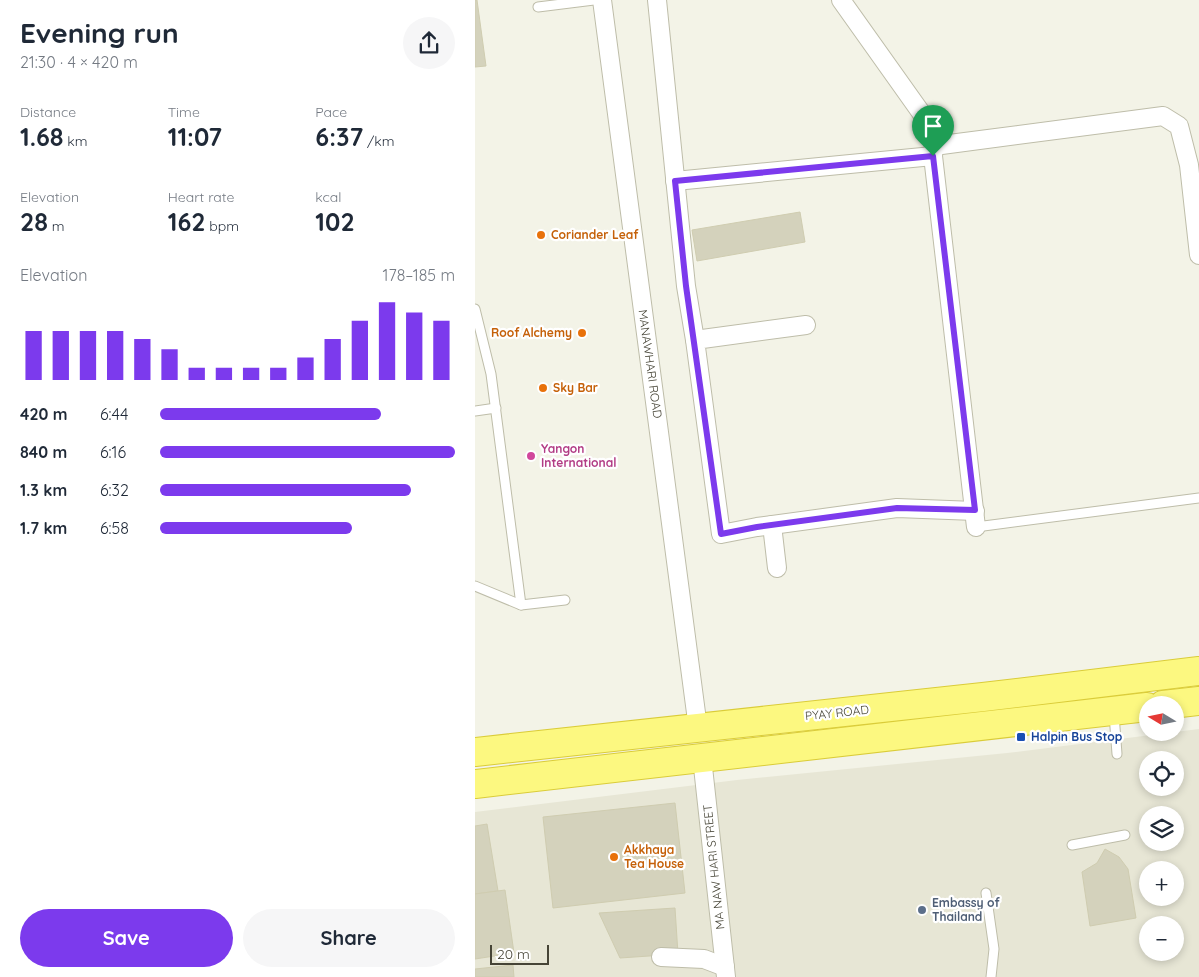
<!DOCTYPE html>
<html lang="en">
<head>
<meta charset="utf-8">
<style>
  :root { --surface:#fff; --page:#f6f6f7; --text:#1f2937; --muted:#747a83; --accent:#7c3aed }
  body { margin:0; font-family:Quicksand,sans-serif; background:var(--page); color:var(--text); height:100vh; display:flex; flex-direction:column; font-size:19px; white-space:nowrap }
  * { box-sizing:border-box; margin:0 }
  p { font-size:16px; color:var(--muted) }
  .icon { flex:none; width:28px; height:28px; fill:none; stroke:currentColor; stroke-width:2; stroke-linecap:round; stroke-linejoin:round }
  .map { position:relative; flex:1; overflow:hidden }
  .drawer { display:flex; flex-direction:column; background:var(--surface); width:475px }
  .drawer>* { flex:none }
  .needle { width:32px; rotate:280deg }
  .buttons { position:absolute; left:664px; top:696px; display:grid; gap:10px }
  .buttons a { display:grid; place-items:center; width:45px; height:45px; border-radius:50%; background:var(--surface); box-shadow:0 2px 8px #0003; font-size:25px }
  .scale { position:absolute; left:15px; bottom:12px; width:59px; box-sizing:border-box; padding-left:5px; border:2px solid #464436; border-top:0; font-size:14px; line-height:18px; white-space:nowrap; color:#464436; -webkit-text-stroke:4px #fff; paint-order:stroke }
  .pin { position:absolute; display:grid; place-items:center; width:42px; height:42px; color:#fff; margin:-51px -21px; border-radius:50% 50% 50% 0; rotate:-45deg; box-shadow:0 0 5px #0007 }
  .pin .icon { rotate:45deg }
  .round { display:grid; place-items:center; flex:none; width:52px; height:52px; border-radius:26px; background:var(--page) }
  .headline { display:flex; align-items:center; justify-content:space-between; height:85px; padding:0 20px }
  h1 { font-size:28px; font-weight:800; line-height:38px }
  .figures { display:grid; grid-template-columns:repeat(3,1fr); gap:8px; height:85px; padding:5px 20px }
  .figures div { display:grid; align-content:center }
  .figures b { font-size:25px; font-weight:800 }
  .figures small { font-size:14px; font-weight:400 }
  .figures p { font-size:14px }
  .chart { height:140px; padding:10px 20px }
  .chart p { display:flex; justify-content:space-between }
  .chart svg { width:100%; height:90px; margin-top:5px; stroke:var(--accent); stroke-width:6 }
  .cta { display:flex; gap:10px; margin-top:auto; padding:10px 20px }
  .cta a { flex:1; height:58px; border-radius:30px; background:var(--accent); color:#fff; font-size:20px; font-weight:800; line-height:58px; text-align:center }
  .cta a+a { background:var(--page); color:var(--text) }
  ul { padding:0 20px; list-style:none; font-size:16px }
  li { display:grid; grid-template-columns:80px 60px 1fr; align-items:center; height:38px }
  li i { height:12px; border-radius:6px; background:var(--accent) }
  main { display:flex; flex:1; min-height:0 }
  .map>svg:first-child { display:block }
</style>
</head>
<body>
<main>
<section class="drawer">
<div class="headline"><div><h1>Evening run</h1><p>21:30 · 4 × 420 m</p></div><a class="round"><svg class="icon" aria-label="share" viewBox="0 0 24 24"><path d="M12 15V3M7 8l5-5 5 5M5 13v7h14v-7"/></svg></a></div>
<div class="figures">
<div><p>Distance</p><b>1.68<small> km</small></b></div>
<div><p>Time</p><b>11:07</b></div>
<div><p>Pace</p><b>6:37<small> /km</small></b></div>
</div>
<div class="figures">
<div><p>Elevation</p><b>28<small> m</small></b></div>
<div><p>Heart rate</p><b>162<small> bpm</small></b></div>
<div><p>kcal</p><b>102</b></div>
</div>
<div class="chart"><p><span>Elevation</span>178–185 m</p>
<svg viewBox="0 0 160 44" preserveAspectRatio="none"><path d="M5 44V20M15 44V20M25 44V20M35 44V20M45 44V24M55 44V29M65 44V38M75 44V38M85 44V38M95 44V38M105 44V33M115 44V24M125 44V15M135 44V6M145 44V11M155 44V15"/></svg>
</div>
<ul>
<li><b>420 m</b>6:44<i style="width:75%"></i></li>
<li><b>840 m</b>6:16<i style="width:100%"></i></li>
<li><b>1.3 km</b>6:32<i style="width:85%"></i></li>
<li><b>1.7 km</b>6:58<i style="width:65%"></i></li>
</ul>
<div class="cta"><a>Save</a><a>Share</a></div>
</section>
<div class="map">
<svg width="724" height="977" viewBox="0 0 724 977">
  <rect width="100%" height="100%" fill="#f3f3e7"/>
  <!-- residential -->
  <path fill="#e7e6d5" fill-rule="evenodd" d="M724 729V977H0V812L262 780 532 753ZM672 760H700V788H672ZM672 815H700V842H672ZM672 870H700V898H672ZM672 925H700V952H672Z"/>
  <!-- building -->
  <g fill="#d4d2bc" stroke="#cfccb0">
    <polygon points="0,0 2,0 11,66 0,67"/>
    <polygon points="325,212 330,242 222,261 217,230"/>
    <polygon points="200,803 210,893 78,908 68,817"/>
    <polygon points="12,824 23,891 0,894 0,826"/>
    <polygon points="630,849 644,857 653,869 661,918 615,926 607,872 622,863"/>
    <polygon points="30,890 39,953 0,959 0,894"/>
    <polygon points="200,908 203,954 145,958 124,913"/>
    <polygon points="38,965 39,977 0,977 0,969"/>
  </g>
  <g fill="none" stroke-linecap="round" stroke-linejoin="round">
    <defs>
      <g id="service">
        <polyline points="63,7 119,0"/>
        <polyline points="0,309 16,374 46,605"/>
        <polyline points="0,411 21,408"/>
        <polyline points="501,527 724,498"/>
        <polyline points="0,586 46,605 90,600"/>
        <polyline points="639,714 642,754"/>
        <polyline points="597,845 650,835"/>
        <polyline points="511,893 519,949 516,977"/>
      </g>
      <g id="minor">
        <polyline points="127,0 223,728"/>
        <polyline points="182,0 211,286 220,340"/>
        <polyline points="366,0 452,121 459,146 458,156 501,527"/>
        <polyline points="459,146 688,116 704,126 714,165 724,255"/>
        <polyline points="200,181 458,156"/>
        <polyline points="331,325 220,340 246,534 282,527 422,508 500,511"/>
        <polyline points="297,525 302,568"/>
        <polyline points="227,758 251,977"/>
        <polyline points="186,957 229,959 250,967"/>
      </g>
      <g id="trunk">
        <polyline points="688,705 724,701"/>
        <polyline points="0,752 508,697 724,671"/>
        <polyline points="0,784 672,707"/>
      </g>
    </defs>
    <!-- service casing -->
    <use href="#service" stroke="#bebda9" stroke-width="11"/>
    <!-- minor casing -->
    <use href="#minor" stroke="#bebda9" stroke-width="20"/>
    <!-- trunk casing -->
    <use href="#trunk" stroke="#dacc39" stroke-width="30"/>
    <!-- service -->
    <use href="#service" stroke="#fff" stroke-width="9"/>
    <!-- minor -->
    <use href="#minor" stroke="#fff" stroke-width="18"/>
    <!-- trunk -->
    <use href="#trunk" stroke="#fcf880" stroke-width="28"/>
  </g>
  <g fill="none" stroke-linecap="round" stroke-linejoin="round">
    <defs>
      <polygon id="route" points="458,156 500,510 422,508 282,527 246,534 211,286 200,181"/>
    </defs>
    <!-- route casing -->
    <use href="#route" stroke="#fff" stroke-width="10"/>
    <!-- route -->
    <use href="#route" stroke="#7c3aed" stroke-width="6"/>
  </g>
  <!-- markers -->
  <g fill="#e8710a" stroke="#fff" stroke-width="2">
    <circle cx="66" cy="235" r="5"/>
    <circle cx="107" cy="333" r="5"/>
    <circle cx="68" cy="388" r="5"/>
    <circle cx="139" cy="857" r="5"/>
  </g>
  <circle fill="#d1479c" stroke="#fff" stroke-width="2" cx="56" cy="456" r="5"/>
  <rect fill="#1a4fb4" stroke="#fff" stroke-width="2" x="541" y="732" width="10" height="10" rx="2.5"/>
  <circle fill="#5c6f8a" stroke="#fff" stroke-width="2" cx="447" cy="910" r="5"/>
  <g text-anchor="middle" stroke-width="4.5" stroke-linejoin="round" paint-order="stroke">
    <!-- food labels -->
    <g font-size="12" font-weight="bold" fill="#c56008" stroke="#fff" text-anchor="start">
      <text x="76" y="239">Coriander Leaf</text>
      <text x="97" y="337" text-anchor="end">Roof Alchemy</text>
      <text x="78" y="392">Sky Bar</text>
      <text x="149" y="854">Akkhaya<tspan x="149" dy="14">Tea House</tspan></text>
    </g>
    <!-- street labels -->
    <g font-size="12" fill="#464436" stroke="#fff">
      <text transform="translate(175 364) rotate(82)" y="4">MANAWHARI ROAD</text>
      <text transform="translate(362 713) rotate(-6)" y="4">PYAY ROAD</text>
      <text transform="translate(239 867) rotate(-96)" y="4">MA NAW HARI STREET</text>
    </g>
    <!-- hotel labels -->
    <g font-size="12" font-weight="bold" fill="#b23c85" stroke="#fff" text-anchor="start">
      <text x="66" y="453">Yangon<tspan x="66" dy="14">International</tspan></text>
    </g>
    <!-- transit labels -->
    <g font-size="12" font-weight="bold" fill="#164399" stroke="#fff" text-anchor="start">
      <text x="556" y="741">Halpin Bus Stop</text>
    </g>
    <!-- service labels -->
    <g font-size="12" font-weight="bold" fill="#4e5e75" stroke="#fff" text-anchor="start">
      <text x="457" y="907">Embassy of<tspan x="457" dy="14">Thailand</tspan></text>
    </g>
  </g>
</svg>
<div class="buttons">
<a><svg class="needle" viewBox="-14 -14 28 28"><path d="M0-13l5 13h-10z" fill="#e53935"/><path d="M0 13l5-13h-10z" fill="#747a83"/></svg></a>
<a><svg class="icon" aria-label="locate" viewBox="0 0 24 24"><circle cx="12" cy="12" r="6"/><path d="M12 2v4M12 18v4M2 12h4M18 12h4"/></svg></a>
<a><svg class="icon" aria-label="layers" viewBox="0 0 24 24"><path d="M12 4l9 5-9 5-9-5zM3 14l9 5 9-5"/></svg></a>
<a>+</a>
<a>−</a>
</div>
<div class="scale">20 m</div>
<div class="pin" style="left:458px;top:156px;background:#1e9e55"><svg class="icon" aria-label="arrive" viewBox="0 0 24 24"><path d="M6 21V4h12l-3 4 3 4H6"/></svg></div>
</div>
</main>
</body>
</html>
